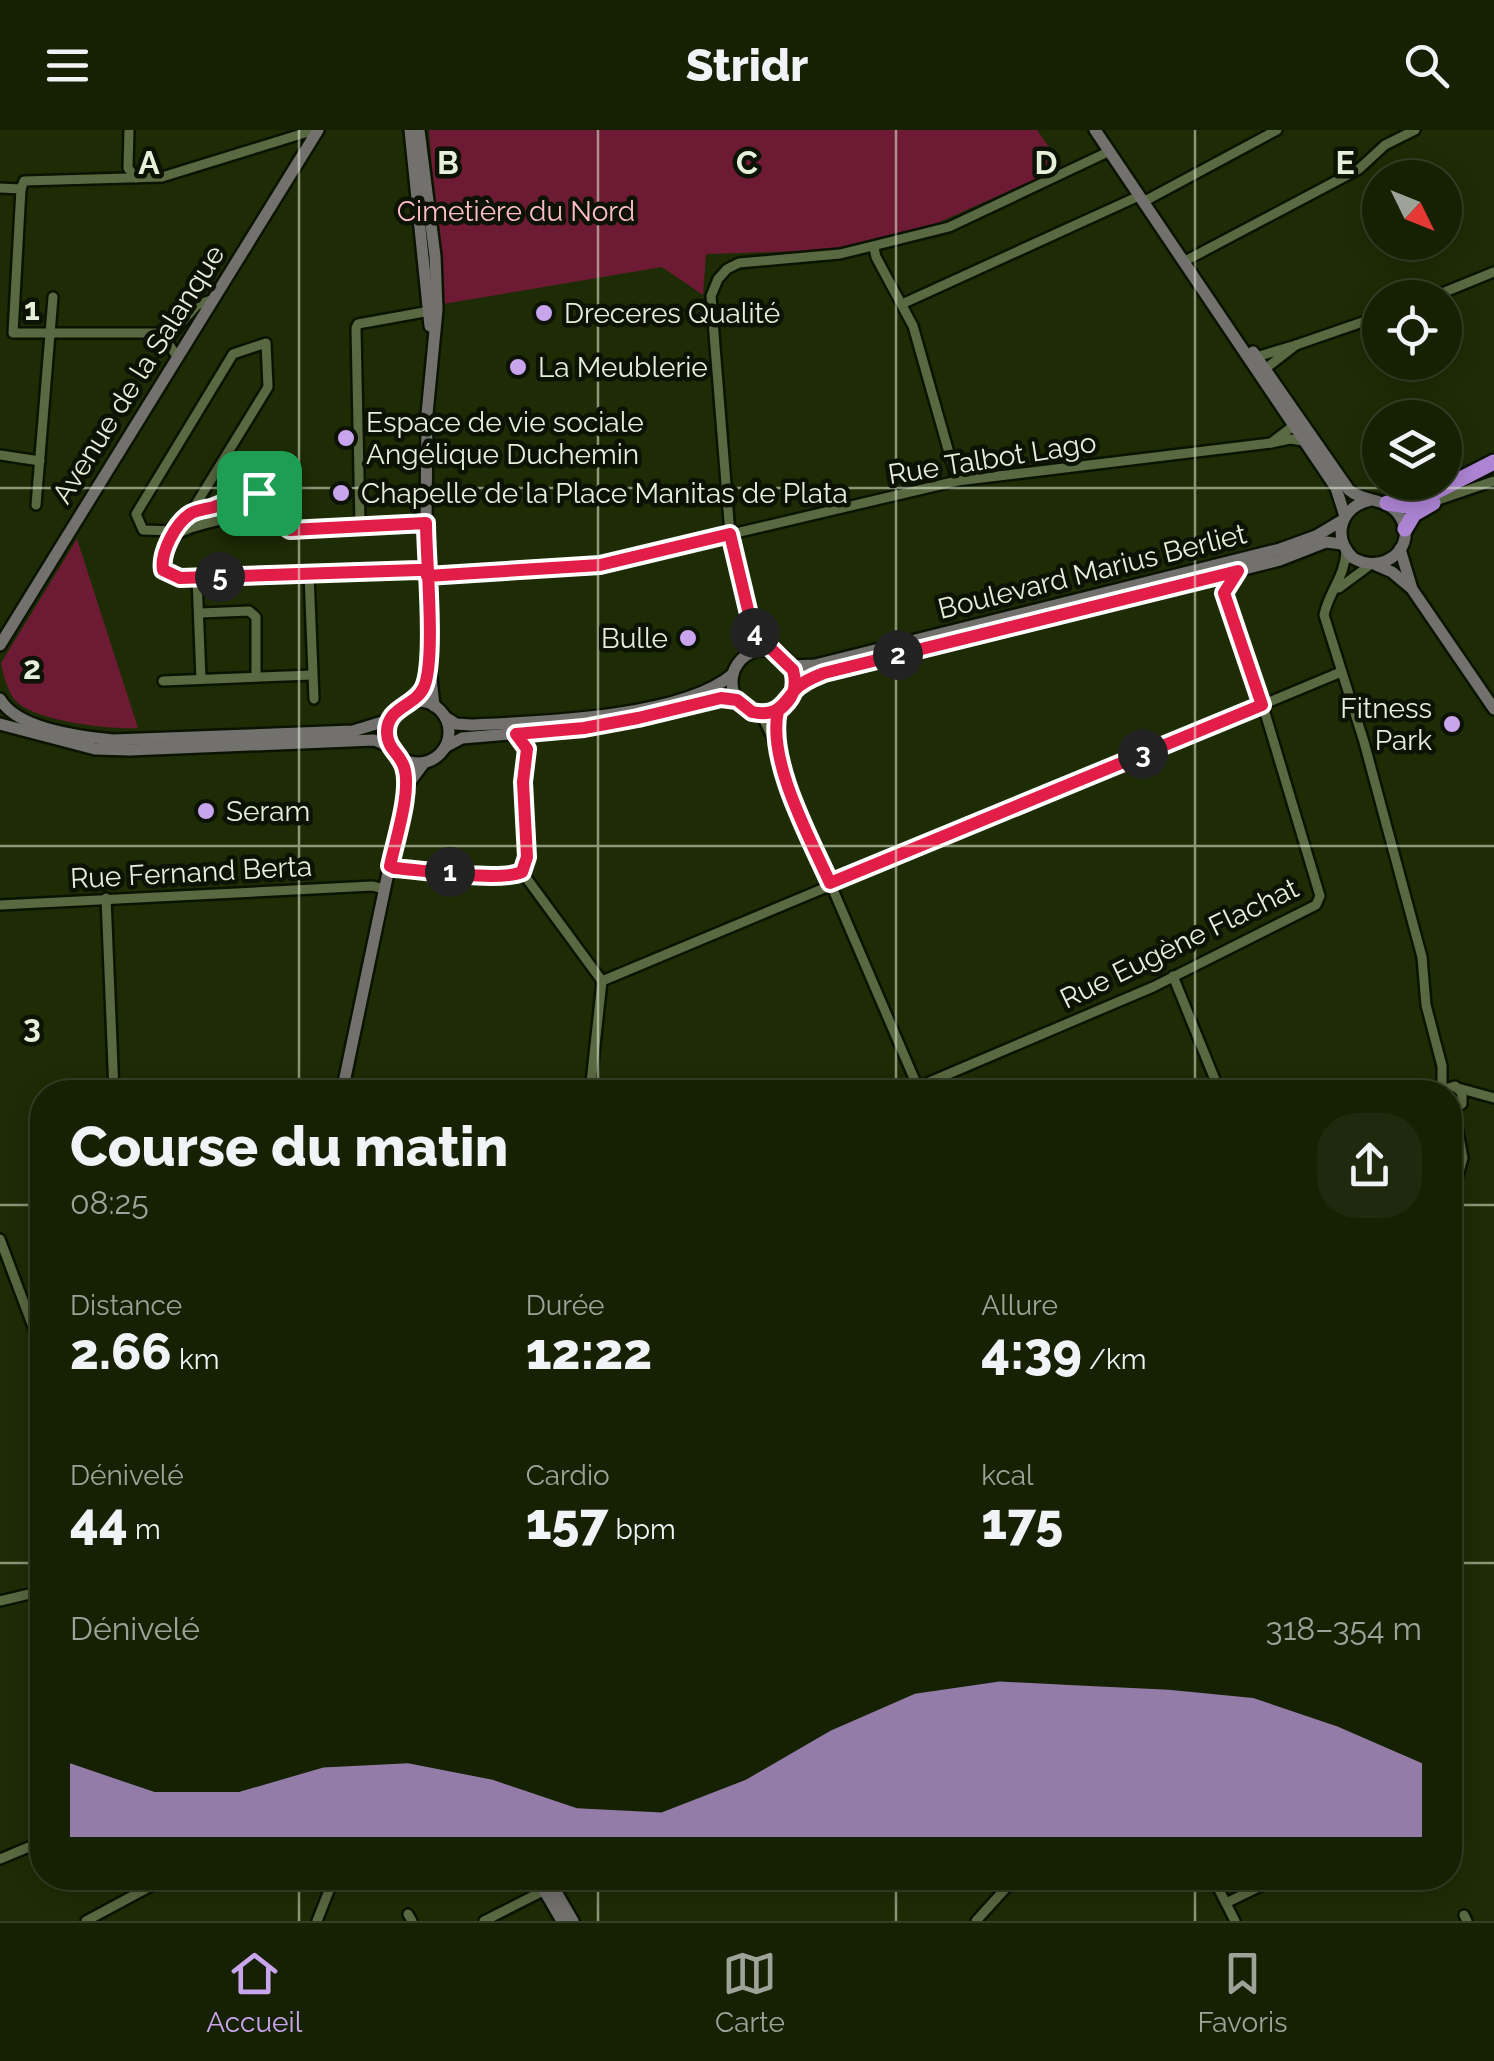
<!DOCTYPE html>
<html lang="fr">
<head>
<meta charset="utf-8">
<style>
  :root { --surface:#162104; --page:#1f290e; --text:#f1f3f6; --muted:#9ea39a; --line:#353e26; --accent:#c9a5ee }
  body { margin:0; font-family:Raleway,sans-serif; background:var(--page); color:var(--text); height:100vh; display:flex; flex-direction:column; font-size:38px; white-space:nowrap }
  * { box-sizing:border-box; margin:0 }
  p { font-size:32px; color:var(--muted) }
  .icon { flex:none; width:55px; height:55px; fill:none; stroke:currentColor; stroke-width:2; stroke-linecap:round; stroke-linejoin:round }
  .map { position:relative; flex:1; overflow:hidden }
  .side { position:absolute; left:30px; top:950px; width:1432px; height:810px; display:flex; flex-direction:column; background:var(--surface); border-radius:40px; box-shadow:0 5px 25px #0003,0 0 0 2px var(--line) }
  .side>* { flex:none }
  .needle { width:65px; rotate:133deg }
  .fabs { position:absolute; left:1362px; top:30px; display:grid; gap:20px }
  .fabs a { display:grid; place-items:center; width:100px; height:100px; border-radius:50%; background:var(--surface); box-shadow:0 5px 25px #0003,0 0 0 2px var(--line); font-size:50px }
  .pin { position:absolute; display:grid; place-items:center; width:85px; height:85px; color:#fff; margin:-42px; border-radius:20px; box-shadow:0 5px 15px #0006 }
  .km { position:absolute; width:50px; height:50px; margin:-25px; border-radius:50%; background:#222; color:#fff; font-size:28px; line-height:50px; text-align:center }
  .round { display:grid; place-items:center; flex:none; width:105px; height:105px; border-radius:40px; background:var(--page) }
  .summary { display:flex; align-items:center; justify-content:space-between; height:170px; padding:0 40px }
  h1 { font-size:55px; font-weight:800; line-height:75px }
  .figures { display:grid; grid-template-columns:repeat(3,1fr); gap:15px; height:170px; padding:10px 40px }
  .figures div { display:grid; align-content:center }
  .figures b { font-size:50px; font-weight:800 }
  .figures small { font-size:28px; font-weight:400 }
  .figures p { font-size:28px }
  .chart { height:280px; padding:20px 40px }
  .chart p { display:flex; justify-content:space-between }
  .chart svg { width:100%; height:180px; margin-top:10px; fill:var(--accent); opacity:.7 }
  header { display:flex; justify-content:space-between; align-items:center; height:130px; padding:0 40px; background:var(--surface); font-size:45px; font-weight:800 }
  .tab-bar { display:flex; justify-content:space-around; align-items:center; height:140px; border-top:2px solid var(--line); background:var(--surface); font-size:28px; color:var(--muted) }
  .tab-bar a { display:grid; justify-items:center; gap:5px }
  .tab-bar .selected { color:var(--accent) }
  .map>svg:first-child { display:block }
</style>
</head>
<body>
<header><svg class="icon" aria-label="menu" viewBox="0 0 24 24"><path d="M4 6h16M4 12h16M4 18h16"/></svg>Stridr<svg class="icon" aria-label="search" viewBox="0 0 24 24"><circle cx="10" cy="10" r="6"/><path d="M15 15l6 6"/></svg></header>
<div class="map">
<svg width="1494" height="1791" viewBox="0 0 1494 1791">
  <rect width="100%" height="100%" fill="#1e2c05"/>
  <!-- green -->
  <g fill="#6d1b34">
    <polygon points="429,0 1037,0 1061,34 1060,38 933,95 838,120 706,124 703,165 662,137 443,174"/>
    <path d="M77 409 138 598C111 600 33 591 15 570 8 562 3 544 1 533Z"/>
  </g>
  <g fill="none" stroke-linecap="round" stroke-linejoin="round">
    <defs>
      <g id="street">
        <polyline points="129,0 128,38 136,48"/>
        <polyline points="0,58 21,59"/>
        <polyline points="1143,72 1277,0"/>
        <polyline points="874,118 876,127 913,196 957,351"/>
        <polyline points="1185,131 1359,39 1385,15 1415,0"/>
        <polyline points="1430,168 1494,142"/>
        <polyline points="214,169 197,175 175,200 166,203 13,203 21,59 24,51 162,47 308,2 314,6"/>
        <polyline points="902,174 1139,66"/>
        <polyline points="166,203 168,213 178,228"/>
        <polygon points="266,213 268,257 190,384 177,401 143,400 136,384 233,224"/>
        <polygon points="1296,215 1265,239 1255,232 1256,227"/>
        <polyline points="1296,215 1380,186"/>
        <polyline points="1295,297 1293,296 1271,313 1290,309 1303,311"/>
        <polyline points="0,325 40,331"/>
        <polyline points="1438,370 1494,351"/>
        <polyline points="36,375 53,167"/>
        <polyline points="190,384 220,375"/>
        <polyline points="360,396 426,393"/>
        <path d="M1346 421C1345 447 1329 461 1324 485L1364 612 1422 827 1426 875 1442 936V959"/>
        <path d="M426 440 180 449 163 441C156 403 189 398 217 391L220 375 238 363H275L279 367 281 394 285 398 360 396 356 198 358 194 430 181"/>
        <polyline points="309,444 314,569"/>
        <polyline points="427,447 600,435 957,351 1271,313"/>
        <polyline points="197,448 201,549"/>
        <polyline points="1339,458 1370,435"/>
        <polyline points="200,483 249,481 256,487 256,547"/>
        <polyline points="753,501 770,521"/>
        <polyline points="749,524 753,501 730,404 711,166 718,149 727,139 739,133 840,124 949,97 1110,21"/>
        <polyline points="163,551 312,545"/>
        <polyline points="761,584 775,613 804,692 919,960"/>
        <polyline points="775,610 777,581"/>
        <path d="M390 737C417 740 500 752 522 742L527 727 523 652 527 619 516 604"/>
        <polyline points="522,742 602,851 1341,542"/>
        <polyline points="106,768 114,962"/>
        <polyline points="0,775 372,756 385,759"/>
        <polyline points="1173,846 1220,962"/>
        <polyline points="1458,958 1494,968"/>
        <polyline points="1442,960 1455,956 1462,963 1462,974 1450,980"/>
        <polyline points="590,962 602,851"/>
        <polyline points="906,962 1153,857 1316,775 1320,766 1266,586 1224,463 1237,441"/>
        <polyline points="1450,1073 1463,1028 1456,991"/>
        <polyline points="0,1109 42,1221"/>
        <polyline points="0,1471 42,1461"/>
        <polyline points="0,1729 36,1714"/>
        <polyline points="1213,1748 1235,1791"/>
        <polyline points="1226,1773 1277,1748"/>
        <polyline points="408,1784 412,1791"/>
        <polyline points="1464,1785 1467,1791"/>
        <polyline points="86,1791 166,1748"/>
        <polyline points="317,1791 334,1748"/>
        <polyline points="484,1791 545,1760"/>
        <polyline points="976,1791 1015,1748"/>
      </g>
      <g id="secondary">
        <polyline points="410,0 430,196"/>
        <polyline points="419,0 435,126 437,180 427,284 426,393 429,529 434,576"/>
        <polyline points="1095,0 1336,358 1345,386"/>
        <path d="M1253 222 1349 360C1364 373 1387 367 1399 385 1420 416 1384 446 1353 428 1331 406 1341 376 1371 370"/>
        <polyline points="1400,419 1412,459 1494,579"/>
        <polyline points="1376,435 1392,442 1410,457"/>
        <polyline points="0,515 318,0"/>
        <circle cx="764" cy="552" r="32"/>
        <polyline points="791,536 815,535 1280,419 1316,406 1343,390"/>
        <polyline points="795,560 824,543 1280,430 1326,412 1342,414"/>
        <path d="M0 569C17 599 81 607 113 610L353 601 389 590"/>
        <circle cx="418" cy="602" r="31"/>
        <path d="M445 587 456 594 471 595C538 592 682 588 733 544"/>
        <polyline points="0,594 95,619 130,620 374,610 389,616"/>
        <polyline points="445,617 462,608 584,598 721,568 737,571"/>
        <polyline points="342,962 406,657 424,633"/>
        <polyline points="537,1748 562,1791"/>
        <polyline points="548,1748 573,1791"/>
      </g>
      <g id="highway">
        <polyline points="1387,373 1408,376 1494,332"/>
        <polyline points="1405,399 1414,384 1433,373"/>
      </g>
    </defs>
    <!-- street casing -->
    <use href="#street" stroke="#0a1300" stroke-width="14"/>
    <!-- secondary casing -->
    <use href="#secondary" stroke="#0a1300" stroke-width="16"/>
    <!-- highway casing -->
    <use href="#highway" stroke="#0a1300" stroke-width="20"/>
    <!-- street -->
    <use href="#street" stroke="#596941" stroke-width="9"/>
    <!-- secondary -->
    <use href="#secondary" stroke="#72716d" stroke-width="11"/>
    <!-- highway -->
    <use href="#highway" stroke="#ae85d5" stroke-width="15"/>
  </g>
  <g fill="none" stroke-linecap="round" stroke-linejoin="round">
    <defs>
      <path id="route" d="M259 363H275L279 367 281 394 290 400 426 393C426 428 436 530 424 557 415 577 386 577 387 603 387 618 400 624 404 637 412 661 395 711 390 736L394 738C423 740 499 752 522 742L527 727 523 652 527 619 516 604 584 598 638 588 721 568 737 570 752 582C775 587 782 577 794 561 801 552 814 547 824 543L1238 441 1224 463 1262 575 830 753C810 708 767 631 778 581 792 570 798 559 793 540L753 501 730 404 600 435 427 446 426 440H418L180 448 163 440C160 423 175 394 190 384 196 380 207 379 214 377 233 370 236 363 259 363"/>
    </defs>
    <!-- route casing -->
    <use href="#route" stroke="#fff" stroke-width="20"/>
    <!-- route -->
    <use href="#route" stroke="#e11d48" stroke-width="12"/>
  </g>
  <!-- grid -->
  <path fill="none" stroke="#e5efd9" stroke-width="2.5" stroke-opacity="0.55" d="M299 0V962M598 0V962M896 0V962M1195 0V962M0 358H1494M0 716H1494M0 1075H42M1450 1075H1494M0 1433H42M1450 1433H1494M299 1748V1791M598 1748V1791M896 1748V1791M1195 1748V1791"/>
  <!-- markers -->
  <g fill="#c9a5ee" stroke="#0c1204" stroke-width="4">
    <circle cx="544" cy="183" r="10"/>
    <circle cx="518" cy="237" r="10"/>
    <circle cx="346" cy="308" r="10"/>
    <circle cx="341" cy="363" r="10"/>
    <circle cx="688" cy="508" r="10"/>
    <circle cx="1452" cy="594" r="10"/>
    <circle cx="206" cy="681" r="10"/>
  </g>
  <g text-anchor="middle" stroke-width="9" stroke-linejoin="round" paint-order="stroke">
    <!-- park labels -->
    <g font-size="28" fill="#fdbdc9" stroke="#0c1204">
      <text x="516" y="91">Cimetière du Nord</text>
    </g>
    <!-- poi labels -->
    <g font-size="28" fill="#e5efd9" stroke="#0c1204" text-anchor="start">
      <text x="564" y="193">Dreceres Qualité</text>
      <text x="538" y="247">La Meublerie</text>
      <text x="366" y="302">Espace de vie sociale<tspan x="366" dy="32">Angélique Duchemin</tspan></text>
      <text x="361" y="373">Chapelle de la Place Manitas de Plata</text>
      <text x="668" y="518" text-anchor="end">Bulle</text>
      <text x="1432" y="588" text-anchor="end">Fitness<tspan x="1432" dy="32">Park</tspan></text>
      <text x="226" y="691">Seram</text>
    </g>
    <!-- street labels -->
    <g font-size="28" fill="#e5efd9" stroke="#0c1204">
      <text transform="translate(138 244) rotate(-58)" y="10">Avenue de la Salanque</text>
      <text transform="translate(992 328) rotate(-9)" y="10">Rue Talbot Lago</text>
      <text transform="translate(1092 441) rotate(-14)" y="10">Boulevard Marius Berliet</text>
      <text transform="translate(191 742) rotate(-3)" y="10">Rue Fernand Berta</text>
      <text transform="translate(1179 813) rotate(-26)" y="10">Rue Eugène Flachat</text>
    </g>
  </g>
  <g font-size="32" text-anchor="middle" font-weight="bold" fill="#e5efd9" stroke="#0c1204" stroke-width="9" stroke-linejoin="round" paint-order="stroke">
    <text x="149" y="44">A</text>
    <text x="448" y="44">B</text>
    <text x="747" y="44">C</text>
    <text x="1046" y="44">D</text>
    <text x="1345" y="44">E</text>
    <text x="32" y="190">1</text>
    <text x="32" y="549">2</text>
    <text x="32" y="907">3</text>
  </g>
</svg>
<div class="fabs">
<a><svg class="needle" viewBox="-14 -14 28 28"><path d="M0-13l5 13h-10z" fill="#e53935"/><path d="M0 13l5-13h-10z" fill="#9ea39a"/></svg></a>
<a><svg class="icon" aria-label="locate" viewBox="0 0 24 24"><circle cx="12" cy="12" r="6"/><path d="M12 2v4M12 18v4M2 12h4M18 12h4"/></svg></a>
<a><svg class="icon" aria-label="layers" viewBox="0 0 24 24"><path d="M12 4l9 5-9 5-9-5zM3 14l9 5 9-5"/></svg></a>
</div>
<div class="pin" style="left:259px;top:363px;background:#1e9e55"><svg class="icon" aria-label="arrive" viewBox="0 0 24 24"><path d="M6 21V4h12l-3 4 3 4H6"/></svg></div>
<b class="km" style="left:450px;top:742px">1</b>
<b class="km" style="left:898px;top:525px">2</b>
<b class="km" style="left:1143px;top:624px">3</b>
<b class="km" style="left:755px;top:503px">4</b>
<b class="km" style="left:220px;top:447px">5</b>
<section class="side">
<div class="summary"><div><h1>Course du matin</h1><p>08:25</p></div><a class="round"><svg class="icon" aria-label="share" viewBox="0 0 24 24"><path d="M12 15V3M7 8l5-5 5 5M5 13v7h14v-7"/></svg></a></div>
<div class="figures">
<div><p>Distance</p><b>2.66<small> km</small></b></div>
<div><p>Durée</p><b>12:22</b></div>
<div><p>Allure</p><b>4:39<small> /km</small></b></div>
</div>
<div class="figures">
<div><p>Dénivelé</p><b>44<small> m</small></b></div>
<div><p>Cardio</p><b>157<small> bpm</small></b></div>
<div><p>kcal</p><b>175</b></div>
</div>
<div class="chart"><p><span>Dénivelé</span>318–354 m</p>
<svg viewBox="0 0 160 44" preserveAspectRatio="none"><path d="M0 44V26L10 33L20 33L30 27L40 26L50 30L60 37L70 38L80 30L90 18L100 9L110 6L120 7L130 8L140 10L150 17L160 26V44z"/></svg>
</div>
</section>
</div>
<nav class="tab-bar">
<a class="selected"><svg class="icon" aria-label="home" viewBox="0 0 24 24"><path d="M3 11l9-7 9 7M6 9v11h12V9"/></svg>Accueil</a>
<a><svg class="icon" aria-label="map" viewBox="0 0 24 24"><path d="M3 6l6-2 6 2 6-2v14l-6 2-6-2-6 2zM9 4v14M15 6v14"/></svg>Carte</a>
<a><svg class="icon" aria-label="saved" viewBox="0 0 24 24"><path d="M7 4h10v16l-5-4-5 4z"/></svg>Favoris</a>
</nav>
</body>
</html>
